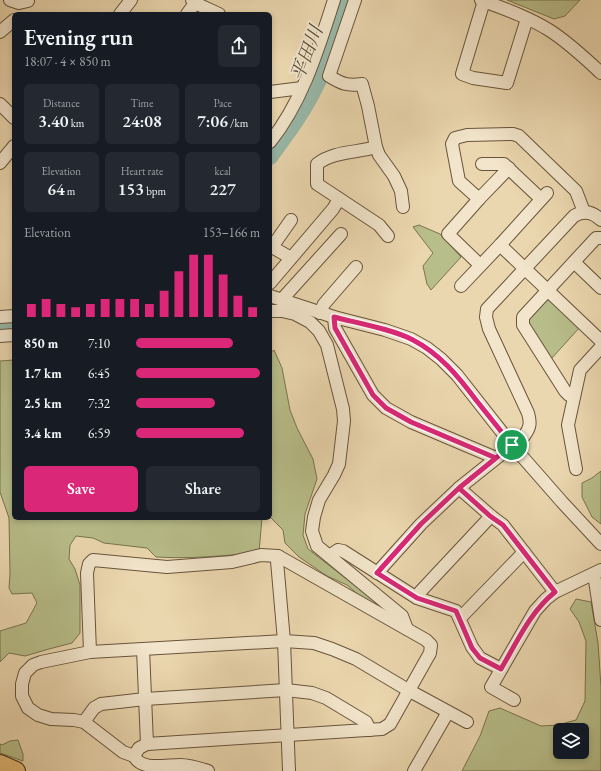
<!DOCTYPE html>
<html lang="en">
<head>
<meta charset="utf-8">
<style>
  :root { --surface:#171b24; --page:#242831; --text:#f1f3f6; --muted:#9ea1a6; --accent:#db2777 }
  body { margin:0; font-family:"EB Garamond","Noto Serif JP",serif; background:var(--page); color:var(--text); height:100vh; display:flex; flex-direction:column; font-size:15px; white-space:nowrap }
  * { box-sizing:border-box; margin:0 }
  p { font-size:13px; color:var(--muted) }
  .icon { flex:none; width:22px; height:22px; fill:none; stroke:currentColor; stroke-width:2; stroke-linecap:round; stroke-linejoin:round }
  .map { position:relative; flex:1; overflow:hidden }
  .panel { position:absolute; left:12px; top:12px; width:260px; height:508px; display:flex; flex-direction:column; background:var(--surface); border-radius:6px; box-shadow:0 2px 6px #0003 }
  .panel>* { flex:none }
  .tools { position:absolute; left:553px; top:723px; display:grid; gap:8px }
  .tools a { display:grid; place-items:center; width:36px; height:36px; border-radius:6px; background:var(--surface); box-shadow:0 2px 6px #0003; font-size:20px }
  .pin { position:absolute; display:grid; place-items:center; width:34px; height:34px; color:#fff; margin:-17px; border:2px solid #fff; border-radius:50%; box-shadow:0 1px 4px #0007 }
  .round { display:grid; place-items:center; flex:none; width:42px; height:42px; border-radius:6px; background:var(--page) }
  .summary { display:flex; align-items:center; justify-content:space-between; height:68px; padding:0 12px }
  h1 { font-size:22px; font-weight:600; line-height:30px }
  .figures { display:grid; grid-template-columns:repeat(3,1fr); gap:6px; height:68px; padding:4px 12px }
  .figures div { display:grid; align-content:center; border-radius:6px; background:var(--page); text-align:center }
  .figures b { font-size:17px; font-weight:600 }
  .figures small { font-size:11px; font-weight:400 }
  .figures p { font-size:11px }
  .chart { height:112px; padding:8px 12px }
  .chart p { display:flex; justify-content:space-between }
  .chart svg { width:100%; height:72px; margin-top:4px; stroke:var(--accent); stroke-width:6 }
  .cta { display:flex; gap:8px; margin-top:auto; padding:8px 12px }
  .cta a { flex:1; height:46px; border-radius:6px; background:var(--accent); color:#fff; font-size:16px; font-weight:600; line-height:46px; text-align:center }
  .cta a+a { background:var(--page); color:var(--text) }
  ul { padding:0 12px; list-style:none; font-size:13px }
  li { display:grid; grid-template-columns:64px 48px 1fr; align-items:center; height:30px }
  li i { height:10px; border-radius:5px; background:var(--accent) }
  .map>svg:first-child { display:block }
</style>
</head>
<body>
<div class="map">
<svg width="601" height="771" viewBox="0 0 601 771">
  <rect width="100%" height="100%" fill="#ebd7af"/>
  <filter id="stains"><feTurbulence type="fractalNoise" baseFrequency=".005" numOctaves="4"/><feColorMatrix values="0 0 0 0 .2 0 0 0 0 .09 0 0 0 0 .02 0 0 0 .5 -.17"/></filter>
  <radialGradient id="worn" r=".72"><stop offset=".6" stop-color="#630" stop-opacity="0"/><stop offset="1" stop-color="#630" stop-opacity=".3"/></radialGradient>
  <!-- green -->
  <g fill="#b8be8a" stroke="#7a7450" fill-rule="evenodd">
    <polygon points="507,0 580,0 565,16 554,19"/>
    <polygon points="419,225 440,234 461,257 431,290 427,284 423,266 433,253 413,227"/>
    <polygon points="545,298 553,300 580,327 551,359 526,323"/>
    <polygon points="274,350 282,368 290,410 297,428 313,459 317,479 305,514 303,535 308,549 375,601 376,606 368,603 347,585 327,576 299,557 285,543 283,530 270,517 270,353"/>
    <path d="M14 360V518H263H262L259 552C224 556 191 559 156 557L147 548 104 543 93 538 76 536 70 545 69 559 75 569 80 585V633L72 643 49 649 25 656 9 653 0 662V631L26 623 37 603 32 593 12 594 9 588 10 574 9 518 0 492V361Z"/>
    <polygon points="601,471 601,524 592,517 582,497 582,483 592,478"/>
    <path d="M576 599 591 602 598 643 601 687V771H462L480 736 489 711 500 708 541 726 558 725 576 720 585 701 586 641 579 622 570 609ZM560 730H582V752H560Z"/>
    <polygon points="18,740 23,754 23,761 0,753 0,744 2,745 10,741"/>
  </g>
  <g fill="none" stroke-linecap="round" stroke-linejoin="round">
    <!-- river -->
    <g stroke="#98baab" stroke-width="16">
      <path d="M270 157C287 134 305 110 317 84 330 58 338 28 346 0"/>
      <polyline points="0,326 14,325"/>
    </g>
    <defs>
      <g id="minor">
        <polyline points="10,0 19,3 28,1"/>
        <polyline points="192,0 195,3 219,14"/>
        <path d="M355 0 329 76C342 84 347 86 362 84L368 106 376 147 379 155 394 176 401 191 403 207"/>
        <path d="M481 0C505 9 528 17 549 30 568 42 585 58 601 73"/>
        <polyline points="484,1 462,74 473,78 507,83 525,25 528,19"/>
        <polyline points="120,14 131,0"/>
        <polyline points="187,14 195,3"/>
        <polyline points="0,32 14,20"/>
        <polyline points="270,92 302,88"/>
        <polyline points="0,104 14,118"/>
        <path d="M270 142C303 101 318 49 334 0"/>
        <path d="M376 147C356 153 334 151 317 164V184L379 225 388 236"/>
        <polyline points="0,163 14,146"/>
        <polyline points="482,164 504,164 541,199"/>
        <polyline points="509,168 479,199 459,181 452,144 455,138 467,135 513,134 519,136 576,191 584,212"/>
        <polyline points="479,199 448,234 480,265"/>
        <polyline points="291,220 272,247 291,258"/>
        <polyline points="500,245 601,341"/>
        <polyline points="574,262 601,288"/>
        <polyline points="270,283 333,209 339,199"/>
        <polyline points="461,286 500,245 547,193"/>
        <polyline points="270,296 334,317 385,330 411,339 427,348 441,359 457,375 512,445 562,502 601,544"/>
        <polyline points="284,301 285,296 341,234"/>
        <polyline points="270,311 282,311 295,314 310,322 319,331 327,345 343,409 344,421 339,464 334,475 319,500 314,517 312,531 317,546 402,616 407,629"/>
        <polyline points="320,313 324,304 356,267"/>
        <polyline points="0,317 14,316"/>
        <polyline points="334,317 335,328 373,395 386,408 411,422 496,458"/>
        <polyline points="0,336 14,335"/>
        <polyline points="574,396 569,395 565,391 523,325 523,317 596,238 601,238"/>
        <polyline points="576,469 568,425 580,370 601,347"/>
        <polyline points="459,488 491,516 503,525 555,592"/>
        <polyline points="278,556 277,561 284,641 289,771"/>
        <polyline points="329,556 338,550 343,551 417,598 456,611 472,647 480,658 501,669"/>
        <path d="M377 573 421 524 459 488 524 436C530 428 531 423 528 413L489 329 486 317 487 309 574 216C584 210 593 212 601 220"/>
        <polyline points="594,574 601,620"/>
        <polyline points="417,598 420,592 491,516"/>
        <polyline points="459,617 463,615 524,552"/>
        <polyline points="143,649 147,744"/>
        <path d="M90 652 87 573 89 564 93 560 167 567 232 562 261 555 278 556 426 640 431 645 430 653 390 724 382 729 147 744 139 748 134 756C142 771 164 765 180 765 190 765 199 768 208 771"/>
        <polyline points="514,700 491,687 535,611 546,599 555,592 601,570"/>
        <polyline points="84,722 94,708 101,704 145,699 286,690 312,693 326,698 366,722 370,730"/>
        <polyline points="134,756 123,752 84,722 74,720 51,719 38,715 28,708 22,696 22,684 25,673 33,665 41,662 90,652 284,641 314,643 332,649 356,659 408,690 467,722"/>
        <polyline points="414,771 448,712"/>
      </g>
      <polyline id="highway" points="0,764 16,771"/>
    </defs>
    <!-- minor casing -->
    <use href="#minor" stroke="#68543c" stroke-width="14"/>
    <!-- highway casing -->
    <use href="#highway" stroke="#3c2916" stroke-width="20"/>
    <!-- minor -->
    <use href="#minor" stroke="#f2e5cb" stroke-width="12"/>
    <!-- highway -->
    <use href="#highway" stroke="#e6bc78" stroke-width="18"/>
  </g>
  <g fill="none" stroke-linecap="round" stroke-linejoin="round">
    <defs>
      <path id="route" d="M512 445C500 430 488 415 476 400 458 376 440 354 413 340 392 329 357 323 334 317L335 328 373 395 386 408 411 422 496 458 459 488 421 524 377 573 417 598 456 611 472 648 480 658 501 669C517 642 530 612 555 592L503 525 490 516 459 488 512 445"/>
    </defs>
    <!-- route casing -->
    <use href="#route" stroke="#fff" stroke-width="8"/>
    <!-- route -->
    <use href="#route" stroke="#db2777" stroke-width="5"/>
  </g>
  <g text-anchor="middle" stroke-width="4" stroke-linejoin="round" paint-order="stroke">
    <!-- water labels -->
    <g font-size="19" font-style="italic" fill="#534d3b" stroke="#f2e5cb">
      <text transform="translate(306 53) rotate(-69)" y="7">平田川</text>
    </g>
  </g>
  <rect width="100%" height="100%" filter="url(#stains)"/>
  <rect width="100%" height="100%" fill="url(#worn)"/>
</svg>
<div class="tools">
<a><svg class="icon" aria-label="layers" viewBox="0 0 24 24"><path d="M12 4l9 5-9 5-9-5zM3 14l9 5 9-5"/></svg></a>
</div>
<div class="pin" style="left:512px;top:445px;background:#1e9e55"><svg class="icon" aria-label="arrive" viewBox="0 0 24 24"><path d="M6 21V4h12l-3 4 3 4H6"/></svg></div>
<section class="panel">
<div class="summary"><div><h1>Evening run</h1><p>18:07 · 4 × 850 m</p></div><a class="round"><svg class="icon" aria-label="share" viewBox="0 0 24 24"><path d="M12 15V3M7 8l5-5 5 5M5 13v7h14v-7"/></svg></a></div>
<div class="figures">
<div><p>Distance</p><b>3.40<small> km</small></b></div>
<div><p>Time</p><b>24:08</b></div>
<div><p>Pace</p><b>7:06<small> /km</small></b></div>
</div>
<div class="figures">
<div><p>Elevation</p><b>64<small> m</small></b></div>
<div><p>Heart rate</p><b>153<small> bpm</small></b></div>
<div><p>kcal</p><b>227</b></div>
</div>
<div class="chart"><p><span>Elevation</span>153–166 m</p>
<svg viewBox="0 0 160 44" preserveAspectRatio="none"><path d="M5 44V36M15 44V33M25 44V36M35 44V38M45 44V36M55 44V33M65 44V33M75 44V33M85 44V36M95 44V28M105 44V16M115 44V6M125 44V6M135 44V18M145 44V31M155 44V38"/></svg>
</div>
<ul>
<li><b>850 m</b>7:10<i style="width:78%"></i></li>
<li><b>1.7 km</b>6:45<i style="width:100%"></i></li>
<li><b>2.5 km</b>7:32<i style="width:64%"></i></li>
<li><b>3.4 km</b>6:59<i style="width:87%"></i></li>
</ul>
<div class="cta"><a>Save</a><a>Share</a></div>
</section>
</div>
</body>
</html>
